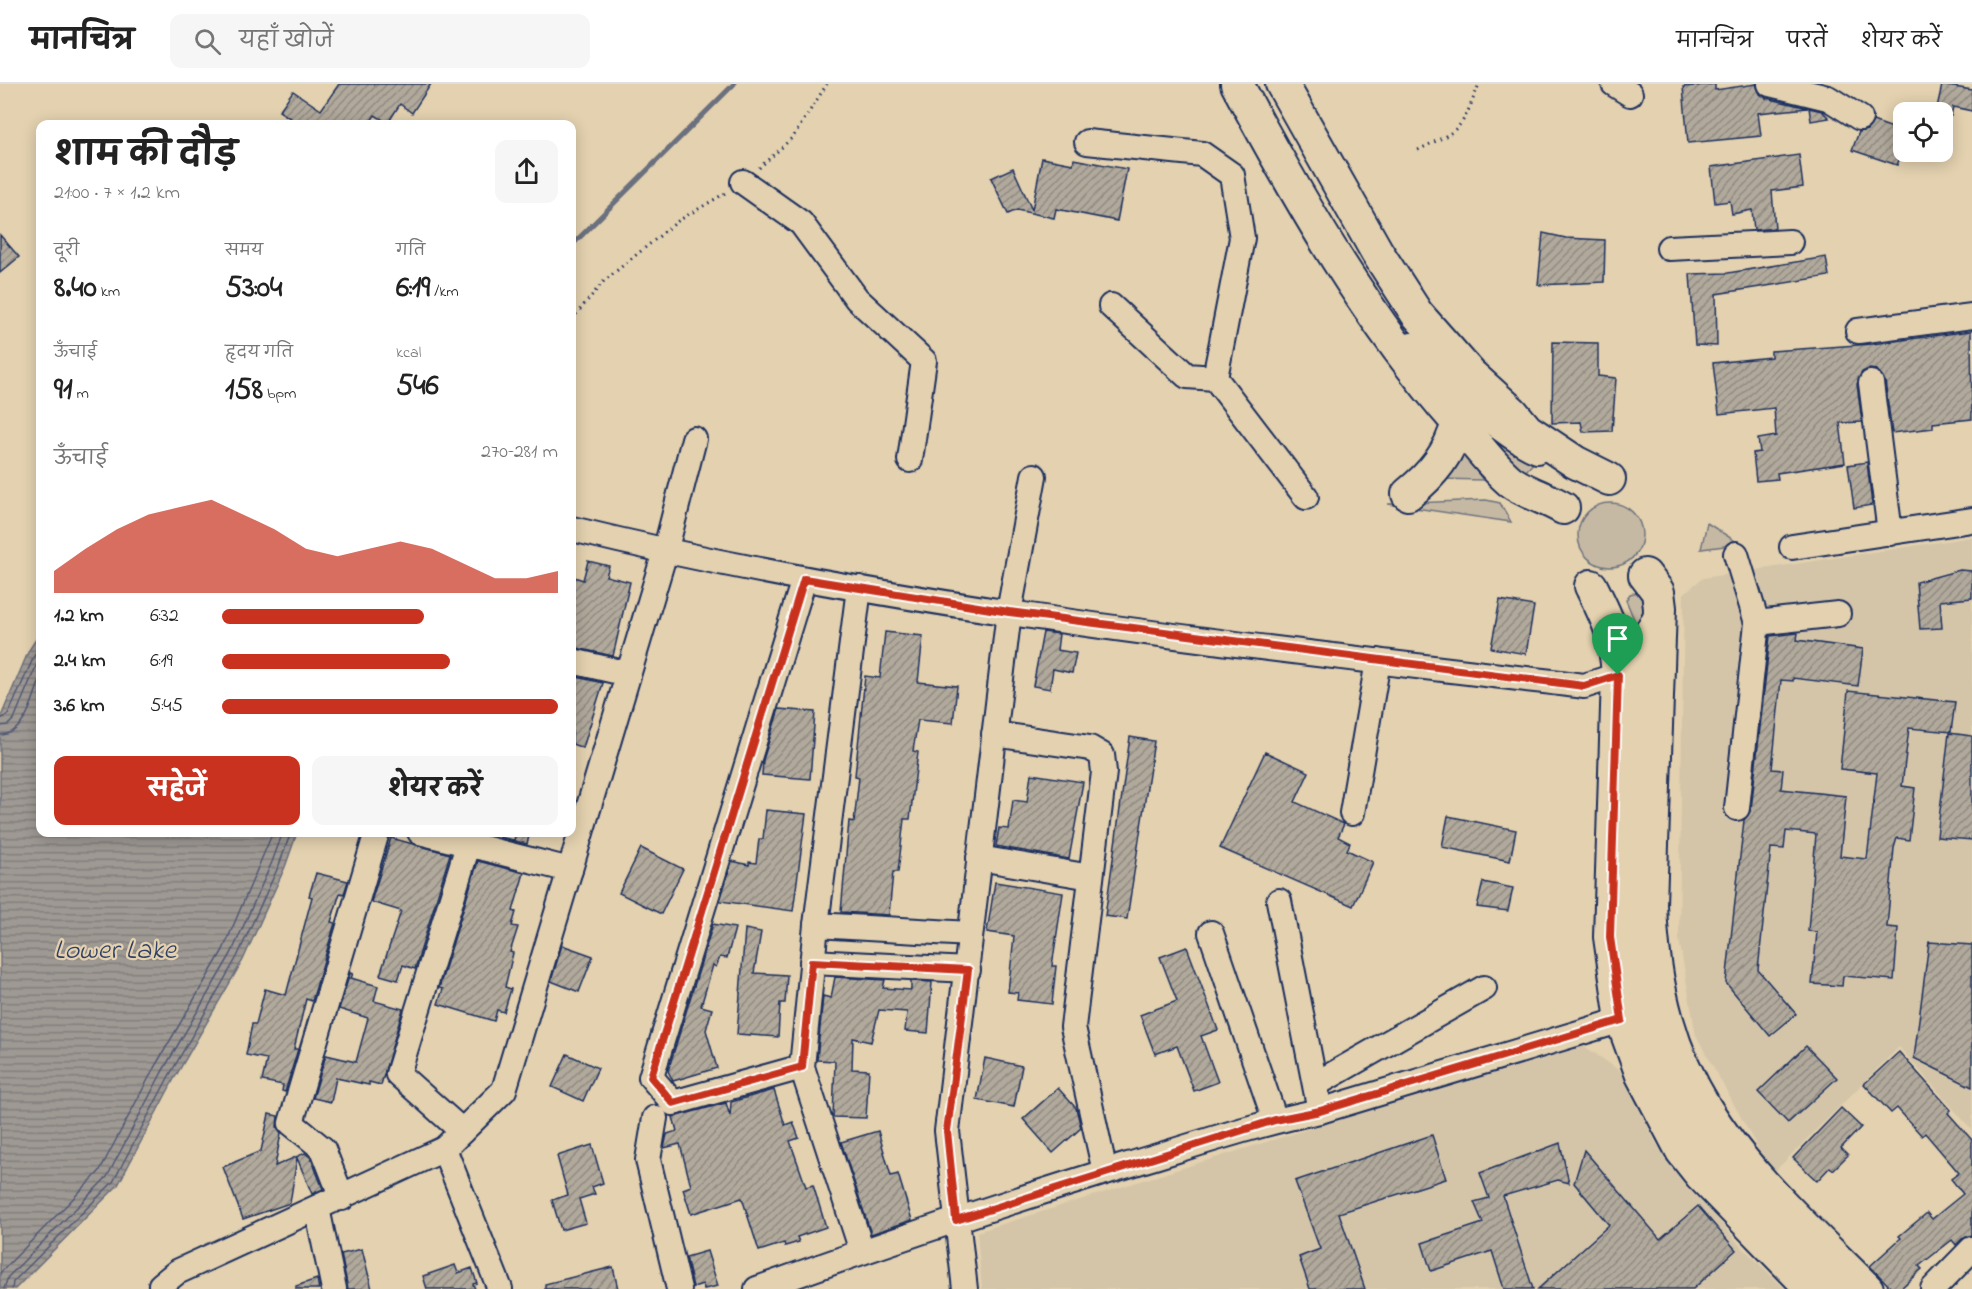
<!DOCTYPE html>
<html lang="hi">
<head>
<meta charset="utf-8">
<style>
  :root { --surface:#fff; --page:#f6f6f6; --text:#222; --muted:#767676; --line:#e0e0e0; --accent:#c8321e }
  body { margin:0; font-family:"Indie Flower","Playpen Sans Deva",sans-serif; background:var(--page); color:var(--text); height:100vh; display:flex; flex-direction:column; font-size:22px; white-space:nowrap }
  * { box-sizing:border-box; margin:0 }
  p { font-size:20px; color:var(--muted) }
  .icon { flex:none; width:33px; height:33px; fill:none; stroke:currentColor; stroke-width:2; stroke-linecap:round; stroke-linejoin:round }
  .map { position:relative; flex:1; overflow:hidden }
  .panel { position:absolute; left:36px; top:36px; width:540px; height:717px; display:flex; flex-direction:column; background:var(--surface); border-radius:12px; box-shadow:0 3px 15px #0003 }
  .panel>* { flex:none }
  .fabs { position:absolute; left:1893px; top:18px; display:grid; gap:12px }
  .fabs a { display:grid; place-items:center; width:60px; height:60px; border-radius:12px; background:var(--surface); box-shadow:0 3px 15px #0003; font-size:30px }
  .pin { position:absolute; display:grid; place-items:center; width:51px; height:51px; color:#fff; margin:-62px -26px; border-radius:50% 50% 50% 0; rotate:-45deg; box-shadow:0 0 6px #0007 }
  .pin .icon { rotate:45deg }
  .round { display:grid; place-items:center; flex:none; width:63px; height:63px; border-radius:12px; background:var(--page) }
  .headline { display:flex; align-items:center; justify-content:space-between; height:102px; padding:0 18px }
  h1 { font-size:33px; font-weight:700; line-height:45px }
  .metrics { display:grid; grid-template-columns:repeat(3,1fr); gap:9px; height:102px; padding:6px 18px }
  .metrics div { display:grid; align-content:center }
  .metrics b { font-size:30px; font-weight:700 }
  .metrics small { font-size:16px; font-weight:400 }
  .metrics p { font-size:16px }
  .chart { height:168px; padding:12px 18px }
  .chart p { display:flex; justify-content:space-between }
  .chart svg { width:100%; height:108px; margin-top:6px; fill:var(--accent); opacity:.7 }
  .primary-button { display:flex; gap:12px; margin-top:auto; padding:12px 18px }
  .primary-button a { flex:1; height:69px; border-radius:12px; background:var(--accent); color:#fff; font-size:24px; font-weight:700; line-height:69px; text-align:center }
  .primary-button a+a { background:var(--page); color:var(--text) }
  ul { padding:0 18px; list-style:none; font-size:20px }
  li { display:grid; grid-template-columns:96px 72px 1fr; align-items:center; height:45px }
  li i { height:15px; border-radius:8px; background:var(--accent) }
  header { display:flex; align-items:center; gap:36px; box-sizing:border-box; height:84px; padding:0 30px; background:var(--surface); border-bottom:2px solid var(--line) }
  header strong { font-size:28px }
  nav { display:flex; gap:33px; margin-inline-start:auto; font-size:21px }
  .search { width:420px; height:54px; background:var(--page); display:flex; align-items:center; gap:15px; box-sizing:border-box; padding:0 21px; border-radius:12px; color:var(--muted); font-size:22px }
  .map>svg:first-child { display:block }
</style>
</head>
<body>
<header>
<strong>मानचित्र</strong>
<div class="search"><svg class="icon" aria-label="search" viewBox="0 0 24 24"><circle cx="10" cy="10" r="6"/><path d="M15 15l6 6"/></svg>यहाँ खोजें</div>
<nav><a>मानचित्र</a><a>परतें</a><a>शेयर करें</a></nav>
</header>
<div class="map">
<svg width="1972" height="1205" viewBox="0 0 1972 1205">
  <defs>
    <pattern id="water-rules" width="6" height="5" patternUnits="userSpaceOnUse" patternTransform="scale(1.5)"><rect width="6" height="5" fill="#9f9994"/><path d="M0 2.5h6" fill="none" stroke="#817d7c"/></pattern>
    <pattern id="building-hatch" width="6" height="6" patternUnits="userSpaceOnUse" patternTransform="scale(1.5)"><rect width="6" height="6" fill="#b1a99b"/><path d="M-1 1l2-2M0 6l6-6M5 7l2-2" fill="none" stroke="#8f8a82"/></pattern>
  </defs>
  <rect width="100%" height="100%" fill="#e3d1af"/>
  <filter id="ink" filterUnits="userSpaceOnUse"><feTurbulence type="fractalNoise" baseFrequency=".0167" numOctaves="2"/><feDisplacementMap in="SourceGraphic" scale="12" xChannelSelector="R" yChannelSelector="G"/><feConvolveMatrix kernelMatrix="1 2 1 2 8 2 1 2 1" color-interpolation-filters="sRGB"/></filter>
  <g filter="url(#ink)">
    <!-- built -->
    <g fill="#d4c5a9">
      <polygon points="1972,453 1972,1046 1899,963 1772,1090 1696,951 1679,855 1684,509 1703,494"/>
      <polygon points="1581,960 1623,989 1656,1059 1738,1159 1785,1205 982,1205 977,1148"/>
    </g>
    <!-- green -->
    <g fill="#c6b9a3" stroke="#707480" stroke-width="1.5">
      <path d="M1482 332 1537 375 1526 387C1504 383 1491 350 1482 332Z"/>
      <polygon points="1459,362 1483,396 1441,395"/>
      <polygon points="1486,416 1500,419 1511,438 1388,420"/>
      <circle cx="1610" cy="451" r="32"/>
      <polygon points="1707,439 1740,460 1701,465"/>
      <polygon points="1638,508 1643,511 1645,528 1640,550 1626,516 1630,510"/>
    </g>
    <!-- water -->
    <polygon fill="url(#water-rules)" stroke="#6a6f7e" stroke-width="1.5" points="40,549 40,748 297,749 285,783 243,876 174,995 118,1101 15,1205 0,1205 0,635 29,566"/>
    <g fill="none" stroke-linecap="round" stroke-linejoin="round">
      <!-- shore -->
      <g stroke="#505974" stroke-width="1.5">
        <polyline points="0,635 8,631 40,559"/>
        <polyline points="0,642 8,641 14,635 40,573"/>
        <path d="M0 651C26 650 32 616 40 596"/>
        <polyline points="0,1189 99,1088 154,984 223,866 273,748"/>
        <polyline points="4,1205 8,1193 107,1093 162,988 231,870 272,778 283,748"/>
        <polyline points="12,1205 13,1198 113,1098 169,992 237,873 279,781 291,748"/>
      </g>
      <!-- stream -->
      <polyline stroke="#6a6f7e" stroke-width="5" points="572,161 734,0"/>
    </g>
    <!-- building -->
    <g fill="url(#building-hatch)" stroke="#1b2f5e" stroke-width="1.5">
      <polygon points="339,0 431,0 412,29 400,20 388,39 375,31 369,40 299,40 279,27 293,7 321,26"/>
      <polygon points="1715,0 1715,6 1756,0 1760,10 1766,14 1808,24 1758,29 1761,52 1688,59 1683,3"/>
      <polygon points="1942,1 1972,6 1972,27 1953,23 1951,32 1936,28"/>
      <polygon points="1809,24 1822,27 1829,34 1811,37"/>
      <polygon points="1873,37 1904,48 1904,64 1897,81 1852,66 1859,48 1867,46"/>
      <polygon points="1799,71 1803,103 1772,107 1775,144 1754,146 1752,126 1732,130 1730,117 1715,119 1711,83"/>
      <polygon points="1042,74 1073,80 1074,75 1127,85 1117,137 1056,125 1054,134 1017,126 1008,130 991,94 1013,84 1032,126"/>
      <polygon points="1543,149 1566,154 1605,156 1604,198 1538,201"/>
      <polygon points="0,151 19,173 0,189"/>
      <polygon points="1826,173 1829,192 1716,210 1717,262 1695,261 1690,190 1728,189"/>
      <polygon points="1971,247 1972,335 1933,339 1933,344 1892,349 1885,297 1877,286 1869,285 1862,288 1857,300 1862,338 1840,339 1845,379 1777,389 1778,395 1756,397 1753,369 1760,368 1758,355 1776,352 1774,324 1719,330 1713,279 1771,273 1771,267 1872,260"/>
      <polygon points="1553,258 1598,259 1598,292 1616,294 1612,347 1583,348 1581,338 1552,339"/>
      <polygon points="1867,378 1872,421 1854,424 1848,381"/>
      <polygon points="588,477 609,482 606,492 630,498 613,572 572,563 572,492 583,496"/>
      <polygon points="1960,486 1972,487 1972,514 1940,517 1942,544 1920,545 1916,498"/>
      <polygon points="1500,516 1534,522 1526,570 1491,564"/>
      <polygon points="885,548 923,552 918,598 957,602 953,639 918,636 913,667 918,668 910,735 904,735 898,788 893,788 889,831 841,828 849,737 854,738 859,693 855,692 865,592 880,594"/>
      <polygon points="1043,548 1059,550 1057,566 1076,569 1072,589 1053,585 1050,605 1033,602"/>
      <polygon points="1798,549 1797,556 1863,565 1858,602 1793,594 1793,597 1781,596 1772,685 1783,686 1781,705 1846,712 1840,772 1867,775 1877,689 1840,685 1848,607 1955,618 1951,648 1909,644 1902,702 1915,704 1909,756 1897,754 1894,764 1887,843 1898,844 1894,896 1843,892 1842,902 1812,900 1817,848 1808,847 1816,750 1786,747 1784,765 1771,764 1758,886 1796,930 1770,952 1726,899 1744,736 1751,726 1770,552"/>
      <polygon points="572,592 603,599 583,664 572,660"/>
      <polygon points="779,625 815,628 810,695 762,691 763,676"/>
      <polygon points="1949,649 1972,652 1972,756 1937,753"/>
      <polygon points="1130,653 1154,657 1127,835 1105,832"/>
      <polygon points="1265,668 1309,688 1295,718 1344,740 1338,753 1350,759 1347,766 1373,778 1353,822 1220,764"/>
      <polygon points="1031,690 1083,698 1069,775 996,762 999,744 1009,745 1013,716 1027,718"/>
      <polygon points="766,726 806,730 793,827 720,817 732,777 749,781 749,778 756,779 759,755 763,755"/>
      <polygon points="1448,732 1516,746 1510,777 1442,763"/>
      <polygon points="516,748 530,748 527,760 499,753 514,756"/>
      <polygon points="391,754 450,770 415,885 403,881 398,896 380,891 401,827 371,818"/>
      <polygon points="641,764 683,785 661,830 619,809"/>
      <polygon points="478,777 524,789 513,827 516,828 512,842 518,843 510,868 513,869 505,903 511,905 504,928 497,926 494,937 438,920 443,905 439,904"/>
      <polygon points="316,789 348,797 344,810 340,809 331,838 335,839 312,917 306,915 294,965 298,965 285,1008 282,1007 283,1001 262,997 267,975 246,971 252,940 256,940 265,905 286,911 312,813 309,812"/>
      <polygon points="995,798 1063,809 1052,882 1056,882 1052,920 1017,916 1018,909 1008,908 1014,852 987,848"/>
      <polygon points="1483,798 1513,804 1508,827 1477,823"/>
      <polygon points="713,840 735,844 727,874 720,873 716,883 713,881 701,922 712,925 706,946 717,984 673,997 668,987"/>
      <polygon points="745,845 761,848 754,889 787,891 785,919 780,919 778,953 737,950"/>
      <polygon points="1929,858 1972,861 1972,1003 1914,974"/>
      <polygon points="562,861 593,872 579,908 551,897"/>
      <polygon points="1187,863 1218,946 1201,952 1218,998 1194,1007 1177,962 1155,970 1140,931 1177,917 1160,873"/>
      <polygon points="350,889 353,890 351,894 378,902 374,917 403,925 381,1001 369,998 369,1001 336,994 331,1018 313,1014 326,971 356,978 368,934 339,925"/>
      <polygon points="835,893 885,896 883,904 911,906 911,897 932,898 928,949 905,947 907,928 879,926 871,958 853,954 852,985 869,986 866,1034 833,1033 835,977 817,976 823,912 831,914"/>
      <polygon points="1806,962 1837,994 1788,1039 1758,1008"/>
      <polygon points="1899,968 1951,1026 1948,1029 1972,1056 1972,1151 1962,1155 1956,1161 1952,1156 1919,1182 1922,1185 1900,1205 1892,1205 1870,1182 1901,1154 1899,1152 1927,1129 1932,1135 1963,1110 1951,1095 1959,1089 1925,1049 1922,1052 1897,1024 1891,1029 1864,1000"/>
      <polygon points="567,970 598,984 583,1017 552,1003"/>
      <polygon points="985,974 1022,982 1014,1023 977,1016"/>
      <polygon points="1058,1004 1076,1024 1081,1044 1053,1069 1023,1035"/>
      <polygon points="774,1006 785,1041 793,1038 799,1054 790,1057 806,1103 813,1101 826,1143 797,1153 799,1158 785,1162 784,1159 759,1167 742,1114 691,1130 683,1105 691,1102 680,1060 664,1064 667,1050 677,1047 673,1033 726,1019 730,1032 731,1018"/>
      <polygon points="1841,1024 1861,1043 1841,1064 1848,1071 1833,1086 1830,1083 1817,1097 1793,1074"/>
      <polygon points="269,1030 278,1032 277,1043 281,1049 275,1082 305,1069 311,1074 323,1105 312,1110 297,1074 290,1119 243,1135 223,1083 261,1067"/>
      <polygon points="878,1047 891,1092 898,1090 912,1136 871,1150 841,1058"/>
      <polygon points="1432,1051 1446,1095 1339,1129 1365,1205 1310,1205 1299,1173 1320,1165 1295,1097"/>
      <polygon points="1560,1059 1569,1099 1558,1096 1503,1112 1533,1205 1504,1205 1492,1167 1431,1187 1422,1159 1483,1139 1474,1118 1489,1114 1480,1089"/>
      <polygon points="592,1061 603,1099 592,1103 595,1110 579,1115 586,1139 561,1146 552,1116 568,1111 557,1072"/>
      <polygon points="1584,1066 1660,1155 1698,1122 1736,1166 1693,1205 1538,1205 1609,1141 1574,1099"/>
      <polygon points="362,1165 372,1205 348,1205 341,1170"/>
      <polygon points="707,1167 718,1202 704,1205 703,1200 693,1203 686,1173"/>
      <polygon points="455,1181 458,1189 472,1184 477,1199 473,1200 475,1205 427,1205 423,1192"/>
      <polygon points="613,1183 618,1205 545,1205 545,1200"/>
      <polygon points="317,1195 319,1205 296,1205 296,1202"/>
    </g>
    <g fill="none" stroke-linecap="round" stroke-linejoin="round">
      <defs>
        <g id="minor">
          <polyline points="1614,0 1630,10"/>
          <polyline points="1770,0 1828,14 1860,34"/>
          <polyline points="1087,58 1202,70 1232,91 1242,154 1215,294"/>
          <polyline points="743,98 801,139 857,215 924,277 910,376"/>
          <polyline points="1669,164 1790,158"/>
          <polyline points="1111,222 1187,292 1215,294 1306,413"/>
          <polyline points="1858,247 1972,232"/>
          <path d="M1411 261C1434 290 1503 353 1537 367"/>
          <polyline points="1871,299 1890,449"/>
          <path d="M572 445C903 526 1246 561 1584 602L1618 591"/>
          <polyline points="1792,463 1972,436"/>
          <polyline points="1736,470 1757,539 1737,724"/>
          <polyline points="859,504 816,841 802,983 862,1167"/>
          <polyline points="1659,526 1642,556 1636,615 1626,845 1638,914 1654,967 1670,1004 1707,1063 1744,1109 1840,1205"/>
          <polyline points="1757,539 1838,530"/>
          <polyline points="572,577 628,590"/>
          <polyline points="994,650 1090,664 1102,671 1104,688 1073,943 1105,1088"/>
          <polyline points="1352,729 1378,577"/>
          <polyline points="420,748 570,786"/>
          <polyline points="979,774 1091,793"/>
          <polyline points="1279,817 1320,1027"/>
          <polyline points="816,841 970,850"/>
          <polyline points="1211,849 1275,1036"/>
          <polyline points="812,878 968,886"/>
          <polyline points="802,983 673,1019 651,993 804,495"/>
          <polyline points="1316,1000 1484,904"/>
          <polyline points="655,1034 648,1076 679,1205"/>
          <polyline points="462,1047 398,990 472,748"/>
          <polyline points="444,1065 500,1205"/>
          <polyline points="342,1114 323,1065 291,1039 377,748"/>
          <polyline points="317,1124 334,1205"/>
          <polyline points="162,1205 161,1201 177,1188 444,1065 504,1006 665,468 694,355"/>
          <path d="M757 1205C880 1161 1003 1119 1128 1081 1192 1062 1255 1040 1320 1027L1622 936"/>
          <polyline points="965,1205 947,1047 1009,528 1034,392"/>
          <polyline points="1933,1205 1972,1165"/>
        </g>
        <g id="major">
          <path d="M1237 0C1301 120 1368 237 1458 339 1475 358 1491 381 1510 397 1523 407 1546 414 1563 424"/>
          <polyline points="1282,0 1377,168 1417,230 1470,290 1512,328 1527,346 1575,378 1609,395"/>
          <path d="M1408 410C1433 390 1450 369 1458 338"/>
          <path d="M1645 491 1658 508 1660 524 1650 820C1657 1011 1740 1079 1867 1205"/>
          <path d="M1591 502C1609 538 1615 549 1618 591L1610 853 1622 936 1642 991 1682 1067 1701 1091 1812 1205"/>
        </g>
      </defs>
      <!-- minor casing -->
      <use href="#minor" stroke="#1b2f5e" stroke-width="28"/>
      <!-- major casing -->
      <use href="#major" stroke="#1b2f5e" stroke-width="36"/>
      <!-- path -->
      <g stroke="#1b2f5e" stroke-width="3" stroke-dasharray="1.5 4.5" stroke-linecap="butt">
        <path d="M1418 66C1463 44 1461 46 1479 0"/>
        <polyline points="759,84 793,53 827,0"/>
        <polyline points="572,235 604,197 678,137 727,108"/>
      </g>
      <!-- minor -->
      <use href="#minor" stroke="#e3d1af" stroke-width="24"/>
      <!-- major -->
      <use href="#major" stroke="#e3d1af" stroke-width="32"/>
    </g>
  </g>
  <g fill="none" stroke-linecap="round" stroke-linejoin="round" filter="url(#ink)">
    <defs>
      <polygon id="route" points="804,495 1009,528 1584,602 1618,591 1610,853 1622,936 1320,1027 1275,1036 956,1136 947,1047 968,886 812,878 802,983 673,1019 651,993"/>
    </defs>
    <!-- route casing -->
    <use href="#route" stroke="#fff" stroke-width="12"/>
    <!-- route -->
    <use href="#route" stroke="#c8321e" stroke-width="8"/>
  </g>
  <g text-anchor="middle" stroke-width="4.5" stroke-linejoin="round" paint-order="stroke">
    <!-- water labels -->
    <g font-size="28" font-style="italic" fill="#2f3f66" stroke="#e3d1af">
      <text x="115" y="874">Lower Lake</text>
    </g>
  </g>
</svg>
<div class="fabs">
<a><svg class="icon" aria-label="locate" viewBox="0 0 24 24"><circle cx="12" cy="12" r="6"/><path d="M12 2v4M12 18v4M2 12h4M18 12h4"/></svg></a>
</div>
<div class="pin" style="left:1618px;top:591px;background:#1e9e55"><svg class="icon" aria-label="arrive" viewBox="0 0 24 24"><path d="M6 21V4h12l-3 4 3 4H6"/></svg></div>
<section class="panel">
<div class="headline"><div><h1>शाम की दौड़</h1><p>21:00 · 7 × 1.2 km</p></div><a class="round"><svg class="icon" aria-label="share" viewBox="0 0 24 24"><path d="M12 15V3M7 8l5-5 5 5M5 13v7h14v-7"/></svg></a></div>
<div class="metrics">
<div><p>दूरी</p><b>8.40<small> km</small></b></div>
<div><p>समय</p><b>53:04</b></div>
<div><p>गति</p><b>6:19<small> /km</small></b></div>
</div>
<div class="metrics">
<div><p>ऊँचाई</p><b>91<small> m</small></b></div>
<div><p>हृदय गति</p><b>158<small> bpm</small></b></div>
<div><p>kcal</p><b>546</b></div>
</div>
<div class="chart"><p><span>ऊँचाई</span>270–281 m</p>
<svg viewBox="0 0 160 44" preserveAspectRatio="none"><path d="M0 44V35L10 26L20 18L30 12L40 9L50 6L60 12L70 18L80 26L90 29L100 26L110 23L120 26L130 32L140 38L150 38L160 35V44z"/></svg>
</div>
<ul>
<li><b>1.2 km</b>6:32<i style="width:60%"></i></li>
<li><b>2.4 km</b>6:19<i style="width:68%"></i></li>
<li><b>3.6 km</b>5:45<i style="width:100%"></i></li>
</ul>
<div class="primary-button"><a>सहेजें</a><a>शेयर करें</a></div>
</section>
</div>
</body>
</html>
